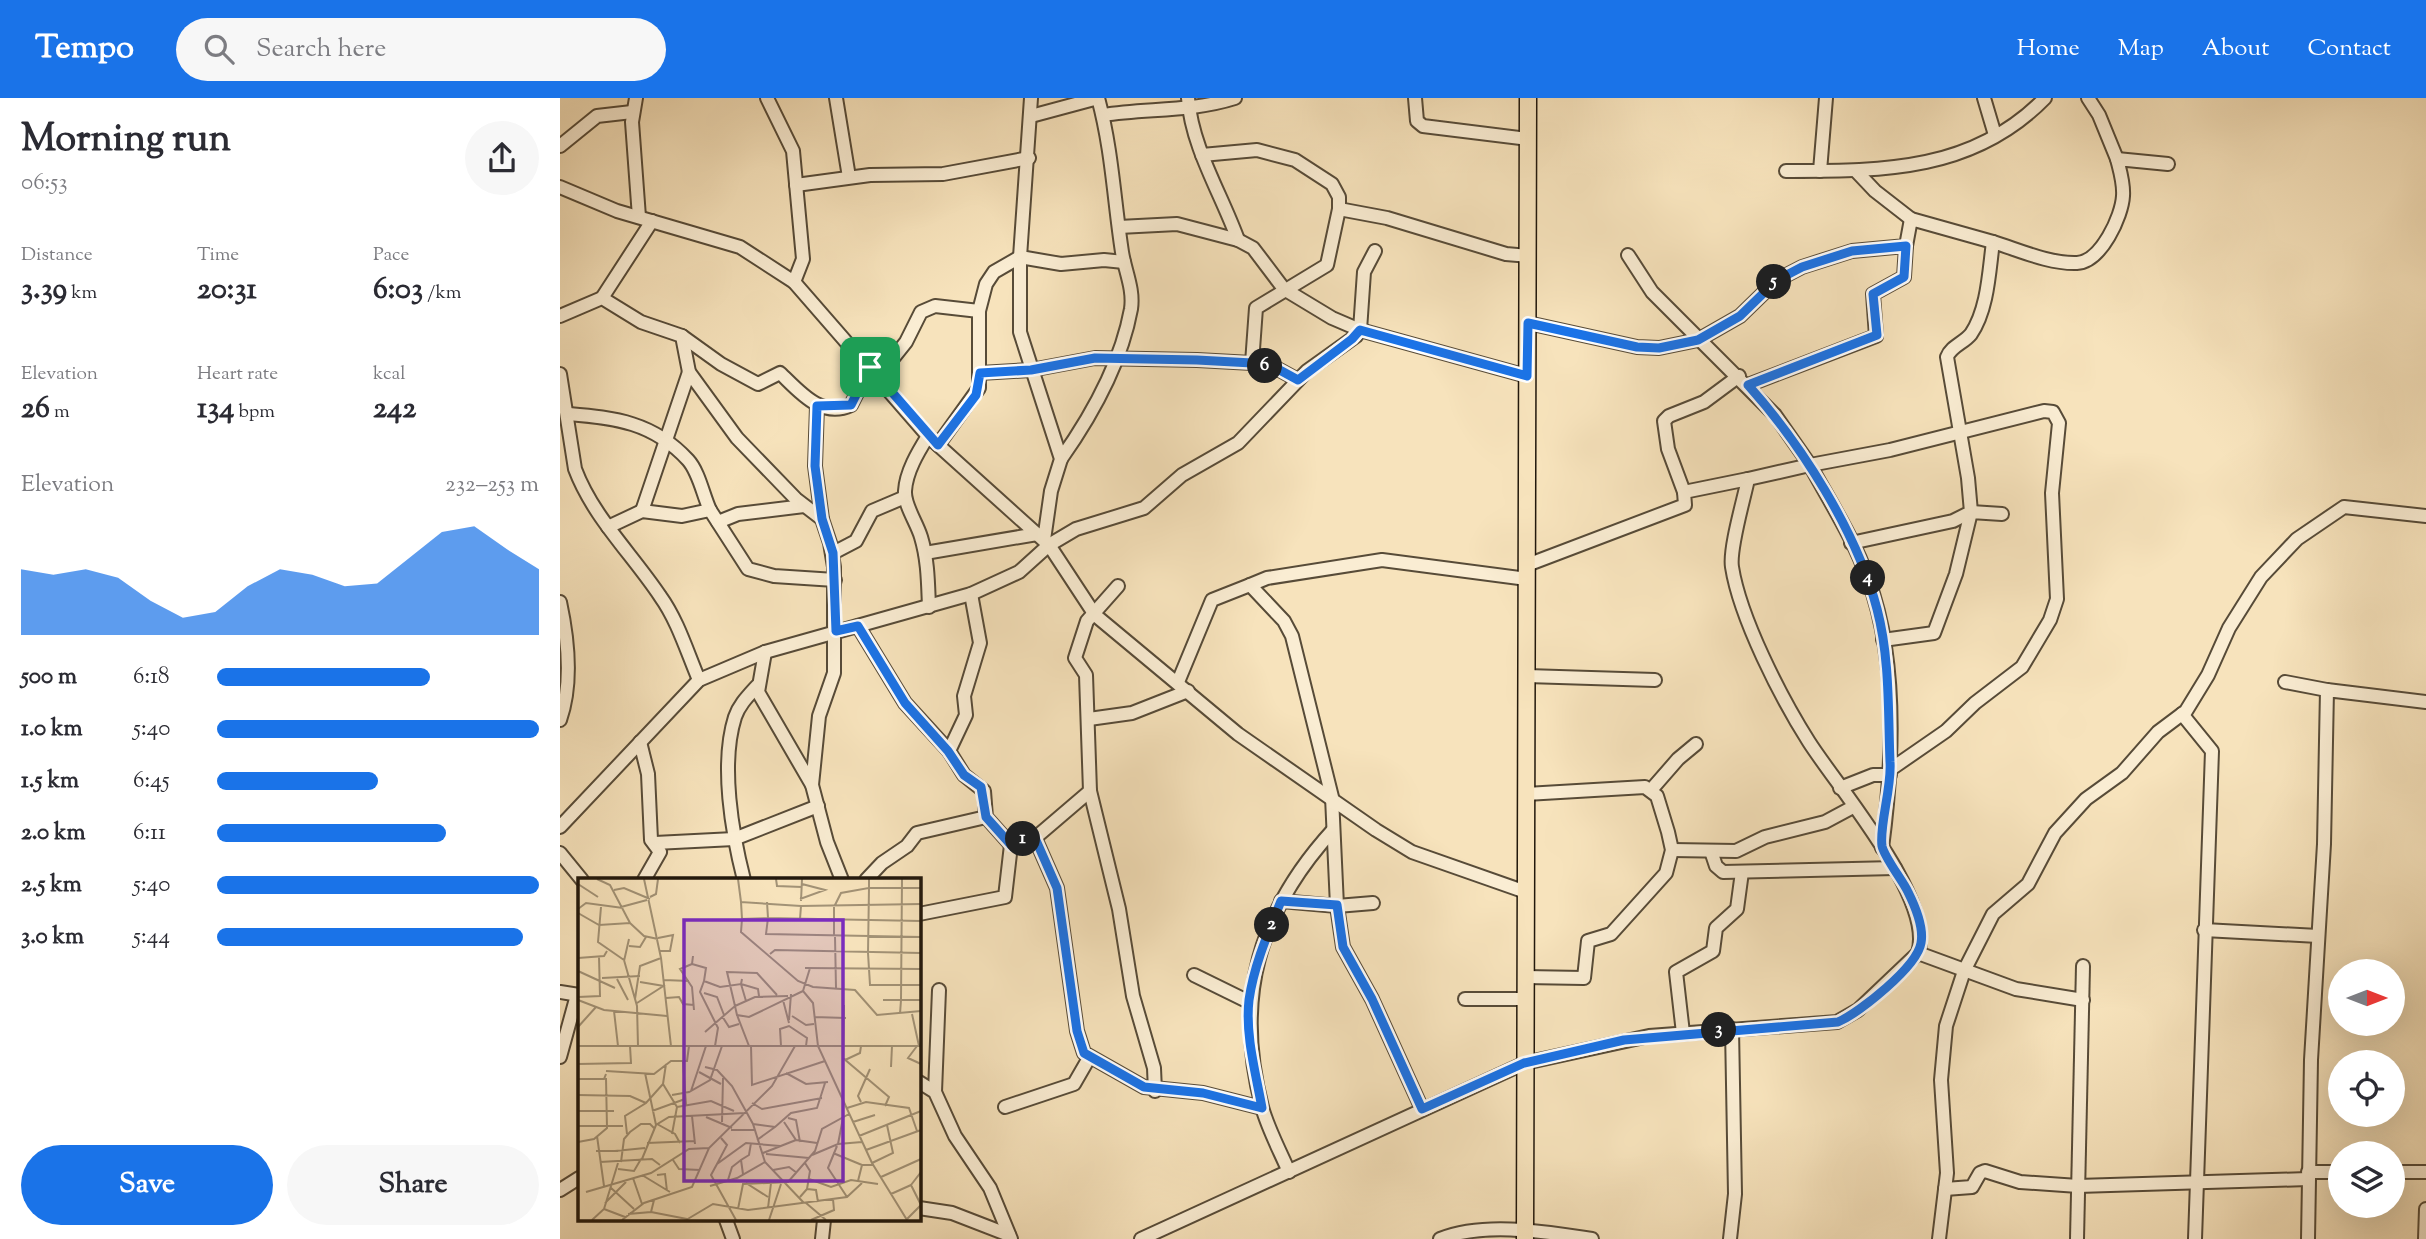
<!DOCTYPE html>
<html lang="en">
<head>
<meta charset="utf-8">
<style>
  :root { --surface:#fff; --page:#f7f7f7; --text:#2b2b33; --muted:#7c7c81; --accent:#1a73e8 }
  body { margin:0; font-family:"Sorts Mill Goudy",serif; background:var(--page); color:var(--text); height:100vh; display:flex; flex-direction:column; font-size:26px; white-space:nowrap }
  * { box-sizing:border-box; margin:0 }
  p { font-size:23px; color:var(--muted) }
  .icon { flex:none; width:38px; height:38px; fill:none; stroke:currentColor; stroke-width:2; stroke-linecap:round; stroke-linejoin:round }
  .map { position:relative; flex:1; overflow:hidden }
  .side { display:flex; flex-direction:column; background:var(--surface); width:560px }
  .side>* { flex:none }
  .needle { width:46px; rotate:90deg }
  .buttons { position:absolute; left:1768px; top:861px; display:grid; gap:14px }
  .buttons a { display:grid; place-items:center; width:77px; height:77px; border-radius:50%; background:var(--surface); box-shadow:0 7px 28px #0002; font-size:35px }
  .pin { position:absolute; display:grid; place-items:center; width:60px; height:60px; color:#fff; margin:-30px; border-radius:14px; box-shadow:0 4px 10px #0006 }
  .km { position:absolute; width:35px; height:35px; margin:-18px; border-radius:50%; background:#222; color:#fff; font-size:19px; line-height:35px; text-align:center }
  .round { display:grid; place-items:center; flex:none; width:74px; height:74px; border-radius:37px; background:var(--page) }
  .summary { display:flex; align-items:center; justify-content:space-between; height:119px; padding:0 21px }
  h1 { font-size:38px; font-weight:700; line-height:52px }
  .stats { display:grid; grid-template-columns:repeat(3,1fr); gap:10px; height:119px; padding:7px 21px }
  .stats div { display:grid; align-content:center }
  .stats b { font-size:30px; font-weight:700 }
  .stats small { font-size:19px; font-weight:400 }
  .stats p { font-size:19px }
  .chart { height:196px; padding:14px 21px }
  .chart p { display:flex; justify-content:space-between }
  .chart svg { width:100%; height:126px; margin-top:7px; fill:var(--accent); opacity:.7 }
  .cta { display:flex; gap:14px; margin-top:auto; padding:14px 21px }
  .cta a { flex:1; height:80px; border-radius:42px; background:var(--accent); color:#fff; font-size:28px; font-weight:700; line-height:80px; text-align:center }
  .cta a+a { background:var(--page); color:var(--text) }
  ul { padding:0 21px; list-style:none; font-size:23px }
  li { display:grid; grid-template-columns:112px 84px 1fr; align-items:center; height:52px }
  li i { height:18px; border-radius:9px; background:var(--accent) }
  header { display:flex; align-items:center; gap:42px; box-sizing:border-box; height:98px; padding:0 35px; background:var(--accent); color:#fff }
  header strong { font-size:33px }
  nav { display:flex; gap:38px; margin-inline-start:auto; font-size:24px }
  .search { width:490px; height:63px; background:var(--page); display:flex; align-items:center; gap:18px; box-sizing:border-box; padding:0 24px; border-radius:38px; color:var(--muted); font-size:26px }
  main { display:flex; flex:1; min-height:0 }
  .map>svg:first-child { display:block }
</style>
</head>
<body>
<header>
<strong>Tempo</strong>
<div class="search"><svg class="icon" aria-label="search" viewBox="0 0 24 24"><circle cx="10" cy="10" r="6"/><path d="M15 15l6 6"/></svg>Search here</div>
<nav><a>Home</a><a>Map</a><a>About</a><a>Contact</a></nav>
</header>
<main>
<section class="side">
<div class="summary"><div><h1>Morning run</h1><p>06:53</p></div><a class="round"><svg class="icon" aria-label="share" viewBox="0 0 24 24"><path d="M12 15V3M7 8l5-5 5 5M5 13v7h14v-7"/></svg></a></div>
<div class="stats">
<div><p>Distance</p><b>3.39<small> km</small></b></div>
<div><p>Time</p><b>20:31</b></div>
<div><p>Pace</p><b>6:03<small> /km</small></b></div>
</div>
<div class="stats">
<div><p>Elevation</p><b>26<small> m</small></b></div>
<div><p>Heart rate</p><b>134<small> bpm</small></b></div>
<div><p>kcal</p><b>242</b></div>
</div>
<div class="chart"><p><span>Elevation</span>232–253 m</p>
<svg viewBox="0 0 160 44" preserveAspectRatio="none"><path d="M0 44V21L10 23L20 21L30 24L40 32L50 38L60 36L70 27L80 21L90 23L100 27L110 26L120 17L130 8L140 6L150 14L160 21V44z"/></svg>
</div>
<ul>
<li><b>500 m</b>6:18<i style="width:66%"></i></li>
<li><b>1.0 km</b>5:40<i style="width:100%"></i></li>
<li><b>1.5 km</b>6:45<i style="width:50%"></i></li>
<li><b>2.0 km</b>6:11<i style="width:71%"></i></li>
<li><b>2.5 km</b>5:40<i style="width:100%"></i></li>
<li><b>3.0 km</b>5:44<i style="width:95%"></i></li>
</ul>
<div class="cta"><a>Save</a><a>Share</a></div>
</section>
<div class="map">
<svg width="1866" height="1141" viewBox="0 0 1866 1141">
  <rect width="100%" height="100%" fill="#f7e3bc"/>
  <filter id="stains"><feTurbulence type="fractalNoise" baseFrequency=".00286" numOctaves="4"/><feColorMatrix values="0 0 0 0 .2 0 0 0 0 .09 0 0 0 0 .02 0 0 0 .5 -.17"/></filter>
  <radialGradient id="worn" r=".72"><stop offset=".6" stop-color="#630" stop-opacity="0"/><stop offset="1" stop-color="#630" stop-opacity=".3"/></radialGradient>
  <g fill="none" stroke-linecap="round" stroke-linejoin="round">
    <defs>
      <g id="minor">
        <polyline points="76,0 72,24 79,119"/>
        <polyline points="207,0 233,53 243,161 234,184"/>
        <polyline points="276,0 289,79"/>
        <polyline points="471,0 460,159 460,234 501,361 491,393 484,442"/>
        <path d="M628 0C632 50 661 95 678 142"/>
        <polyline points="855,0 857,23 863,28 968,41"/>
        <polyline points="1424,0 1435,37"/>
        <polyline points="1528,0 1539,17 1557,61"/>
        <path d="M543 17C587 10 631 14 675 0"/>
        <polyline points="471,18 538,0"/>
        <polyline points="0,48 37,18 72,14"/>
        <polyline points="642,57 697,52 735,62 772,86 779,99 779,111 767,167 696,210 692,265"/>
        <path d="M1226 73C1322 73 1413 74 1485 0"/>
        <polyline points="1260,73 1266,0"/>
        <polyline points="1297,74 1315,93 1351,121"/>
        <polyline points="236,87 310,77 383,76 469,60"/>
        <polyline points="0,89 57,113 180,149 234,184 368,338 489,447 535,517 678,636 816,732 852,754 966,794"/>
        <polyline points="779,111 827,120 946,156 968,158"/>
        <polyline points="559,129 617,126 678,142 693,150 724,191 772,220 800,232 967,278"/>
        <path d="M1068 157 1092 194 1215 317 1250 367 1188 381C1184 401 1169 451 1172 469 1180 520 1221 600 1249 644 1279 691 1375 801 1358 855"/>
        <polyline points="42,200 92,123"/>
        <polyline points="0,218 42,200 81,224 122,238 129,274 177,340 236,401 262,421 270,445 274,469 274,575 259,618 252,687"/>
        <polyline points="968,225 1077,249 1099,250 1138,242 1180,218 1217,182 1242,169 1292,153 1346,148 1351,121 1433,144"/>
        <path d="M122 238 161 266 198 286 220 275C239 293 261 321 291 307L310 269"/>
        <polyline points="420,275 471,272 535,260 637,262 692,265 716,270 738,282"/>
        <path d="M0 276 15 371C33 419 72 456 100 498 118 523 127 554 139 582"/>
        <polyline points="318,279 346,244 361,214 375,208 419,213"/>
        <polyline points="1188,287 1316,238 1313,196 1344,179 1346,148"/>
        <polyline points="257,308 255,368 262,421"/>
        <path d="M9 316C55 320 93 324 128 362 139 374 143 397 150 412"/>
        <path d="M368 338C358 354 346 374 345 393 344 407 357 425 361 439 368 462 368 485 369 509"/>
        <polyline points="378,347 419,290 419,213 426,186 434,174 460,159 501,166 544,162 564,164"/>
        <path d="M501 361C532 317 561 266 571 211 574 191 565 173 562 154 554 102 552 51 538 0"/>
        <polyline points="1124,394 1108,351 1104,323 1109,318 1144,304 1179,278"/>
        <polyline points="82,413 129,274"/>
        <polyline points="158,424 178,416 244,408"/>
        <polyline points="48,429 82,413 122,418 150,412 188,471 214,478 275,482"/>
        <path d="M1291 445 1393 423 1411 414 1408 380 1387 259C1391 248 1404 245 1411 236 1428 211 1429 173 1433 144 1459 152 1489 166 1517 165 1541 164 1562 118 1563 98 1564 85 1560 73 1557 61L1608 66"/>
        <polyline points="273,455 296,443 312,413 345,399"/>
        <polyline points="365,455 477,436"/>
        <polyline points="967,467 1125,407 1124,394 1188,381"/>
        <polyline points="558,488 527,523 515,560 526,577 530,693 559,811 573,898 594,970 595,993"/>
        <polyline points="411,496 420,545 404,598 406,617 389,653 404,677 424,693 426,719 451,747 466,739 475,740 497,790 517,933 524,955 584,989 643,995 702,1010"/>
        <path d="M0 504C8 541 13 585 0 622"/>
        <polyline points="298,528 345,605 389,653"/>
        <polyline points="1323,542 1374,535 1396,476 1411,414 1442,416"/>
        <polyline points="205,554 198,594 252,687 267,744 282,782"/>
        <polyline points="967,578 1095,582"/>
        <polyline points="618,584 652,502 690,487"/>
        <polyline points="1725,584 1767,592"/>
        <polyline points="1622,616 1652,653 1635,1141"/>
        <polyline points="529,621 572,615 628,593"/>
        <polyline points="80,644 88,676 91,742 100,754 84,782"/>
        <polyline points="1280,690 1313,677 1330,677"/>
        <polyline points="1091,692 1118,661 1136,646"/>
        <polyline points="0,729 139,582 205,554 411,496 459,474 489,447 516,431 584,410 622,377 678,345 747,273 796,238 800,232 804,174 815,153"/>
        <polyline points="475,740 530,693"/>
        <polyline points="95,745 174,741 258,708"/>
        <path d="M1322 750C1333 667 1338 561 1308 481 1294 441 1270 404 1250 367L1330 352 1484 313 1493 314 1499 325 1492 395 1497 501 1490 522 1462 569 1415 605 1386 633 1331 671"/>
        <polyline points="1112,752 1176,753 1205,739 1265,724 1293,709"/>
        <polyline points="1151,753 1156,768 1163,774 1335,770"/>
        <polyline points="0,755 22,782"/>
        <path d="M184 782C172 735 160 666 175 619 179 607 188 598 197 588"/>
        <polyline points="306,782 322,765 347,748 357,735 426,719"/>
        <polyline points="721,803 777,808 813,805"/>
        <polyline points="359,816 445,799 451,747"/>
        <polyline points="1644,832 1758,838"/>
        <polyline points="634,877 689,904"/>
        <polyline points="965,879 1024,880 1028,843 1051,836 1106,775 1112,752 1108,734 1097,698 1085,689 966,696"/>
        <polyline points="0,894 19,897"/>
        <polyline points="905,901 965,901"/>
        <polyline points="1123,935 1116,874 1153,853 1156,830 1177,811 1182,774"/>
        <polyline points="0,959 17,897"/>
        <polyline points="359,984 375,994 395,1038 430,1090 451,1141"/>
        <polyline points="375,994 379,892"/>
        <polyline points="445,1009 514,986 529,960"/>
        <polyline points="862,1011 812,901 783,849 777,808 772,699 732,538 724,523 690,487 707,480 822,462 967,481"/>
        <path d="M729 1074C720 1053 708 1031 702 1009 674 901 698 814 773 732"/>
        <polyline points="1748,1074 1780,1074"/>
        <polyline points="1832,1074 1866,1074"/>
        <polyline points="1385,1091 1412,1089 1420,1075 1425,1073 1460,1084 1518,1088 1748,1081"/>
        <polyline points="0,1092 19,1080"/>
        <polyline points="359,1110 392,1115 449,1137"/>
        <polyline points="166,1122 173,1141"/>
        <polyline points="262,1141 264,1122"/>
        <polyline points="581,1141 965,965 1089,938 1277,924 1298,912 1358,855 1456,891 1523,902"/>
        <path d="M880 1141C925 1123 986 1134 1032 1141"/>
        <polyline points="1170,1141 1175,1096 1172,931"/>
        <polyline points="1379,1141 1387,1075 1381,982 1386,928 1404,873 1433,816 1468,786 1495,735 1526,701 1562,675 1598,634 1626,613 1648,577 1669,530 1701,479 1737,441 1784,409 1866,418"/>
        <polyline points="1517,1141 1523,868"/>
        <polyline points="1748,1141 1751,962 1764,746 1767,592 1866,604"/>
        <polyline points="1865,1141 1866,1111"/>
      </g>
      <polyline id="major" points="965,1141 968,0"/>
    </defs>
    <!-- minor casing -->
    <use href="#minor" stroke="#574b38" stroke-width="16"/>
    <!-- major casing -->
    <use href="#major" stroke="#22180c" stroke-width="19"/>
    <!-- minor -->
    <use href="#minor" stroke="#faedd3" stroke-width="12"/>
    <!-- major -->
    <use href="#major" stroke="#f7e3bc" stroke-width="16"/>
  </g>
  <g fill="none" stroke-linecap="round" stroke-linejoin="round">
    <defs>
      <path id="route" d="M1346 148 1344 179 1313 196 1317 237 1188 287C1241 346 1297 434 1317 511 1330 560 1328 614 1330 664 1332 689 1319 728 1322 748 1324 759 1343 783 1348 794 1355 808 1364 829 1361 845 1357 869 1300 914 1278 924L1064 942 964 965 862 1011 812 901 783 849 777 807 721 803C708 835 694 867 689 902 685 937 696 976 702 1010L643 995 584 989 524 955 517 933 497 790 475 740 466 739 451 747 426 719 421 689 404 677 388 653 345 605 298 528 276 533 273 455 262 421 255 368 257 308 291 307 310 269 378 347 416 297 420 275 471 272 535 260 637 262 692 265 716 270 738 282 792 241 800 232 967 278 968 225 1077 249 1099 250 1138 242 1180 218 1217 182 1242 169 1292 153Z"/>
    </defs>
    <!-- route casing -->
    <use href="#route" stroke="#fff" stroke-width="14"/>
    <!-- route -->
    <use href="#route" stroke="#1a73e8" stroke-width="9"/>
  </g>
  <!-- overview -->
  <g transform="translate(18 780)">
    <rect width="343" height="343" fill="#f7e3bc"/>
    <path fill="none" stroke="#a29276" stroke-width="2" d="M19 1 32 7 52 45M66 1 83 80 93 168M160 1 163 24M198 1 199 8 224 9M0 6 20 19M343 10H291L290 75 292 107H343M36 12 46 10 72 21M72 19 78 16 80 1M222 21 247 12 224 6M223 23 224 1M189 24 190 40 164 41 163 54 220 103 235 109 277 112 299 137 343 133M256 27V59M257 27 263 15 291 10V1M23 29 20 64 46 82 59 128 60 168M43 29 69 22M0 31 8 25 45 30M0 35 21 47 52 45 66 58 80 61M164 41 163 24 223 28M222 41 223 28 343 26M343 43 190 40 188 56 343 59M257 59 258 110M80 60 95 57 92 73H82M51 68 62 69 68 59M192 76 197 72 343 75M115 78 114 86 128 90 126 103 142 109 163 106 168 123M0 80 26 78 29 73M46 83 51 61M114 86 102 91 114 109 116 132M227 90 343 91M232 90 225 113 235 125 240 168 294 285 329 342M0 93 37 110M24 100 62 98M39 101 50 122M164 101 163 106 180 111 181 118M86 102 111 103M126 103 122 114 140 150 137 168M62 104 86 108M126 115 139 119 146 137M199 117 179 95 149 94 157 128 177 119 210 118M0 119 22 118 21 79M88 120 101 119 105 126 116 127M57 121 62 88 83 80M0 122 26 132 89 138M205 122 211 145M305 122H323L324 1M59 125 87 107M266 127 265 180 311 219 307 228M36 133 40 168M322 136 323 122H343M334 136 341 168M159 137 171 168M144 138 151 149 161 146M214 138 228 147 236 146M236 139 268 140M211 142 213 116M0 149 18 129M127 154 157 128 159 137 171 139 225 113M0 168H343M173 168 174 207 247 183M203 168 202 151 211 148 229 160 228 168M339 168 330 180 343 186M267 182 282 175 283 168M105 184 108 227M0 186 53 185 52 168M127 189 139 192 154 208 175 246 187 284 226 325M313 189 314 168M28 193 76 196 93 183H109L111 168M121 194 143 206M67 195 78 247M208 195 228 206 250 204M0 201H26L28 196M85 206 99 229 94 256M113 213 128 168M0 217 52 218 68 225M94 217 111 214 132 202 144 168M283 224 280 218 292 191M174 225 184 231 244 220M99 229 133 223 156 233M269 230 288 224 331 230 339 253M0 233H36M74 233 107 221M114 238 117 266M128 239 154 250M210 240 218 242 222 264M144 244 145 200M206 244 218 262 239 265M275 244 297 237M79 246 97 256 102 265M175 246 197 249 213 235 239 230 247 205M0 248H45M153 252H177M49 256 47 238 68 225 85 206 88 186M19 258 26 308M281 258 343 233M179 262 197 249M0 264 16 261 29 250 28 200M69 265 117 263M260 266 265 240M259 268 250 290 269 319M288 272 343 252M18 273H40M37 273 67 270M185 275 218 262M255 275 284 287M188 276 231 280M234 277 260 266 284 264M64 281 78 247 91 239 167 235M95 282 101 291 122 292M22 284 74 281 82 287M43 284 46 261 52 254 63 246H72L77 251M294 285 315 275 309 247M139 286 149 267 143 260M40 291 56 293 63 281M195 292 211 289 219 295M165 296 163 282 171 277 173 265M64 297 92 314M79 297 87 296 89 313M303 299 343 281M55 300 64 326M231 301 253 309 273 302 300 306M150 302 154 289 163 282M280 303 284 287H295M168 305 190 319M132 308 159 300 187 284M32 309 56 331M229 311 238 312 240 324M8 314 73 295 111 271 131 270M313 316 333 307M222 319 229 311 232 293 227 285M27 325 48 304M228 325 248 342M343 327 333 307 343 294M190 330 193 305M26 331 47 339M160 331 165 306 210 304 237 273 244 251 271 236M73 334 109 341M50 336 73 334 76 322M14 342 26 331 40 285M44 342 66 325 114 309 131 270 194 208 217 168M108 342 135 326 170 332 269 319 284 305M158 342 133 297 139 286 168 265 202 268M191 342 203 306M233 342 256 332 255 321M328 342 343 327"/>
    <path fill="#7b2cbf" fill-opacity="0.15" stroke="#7b2cbf" stroke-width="3.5" d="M106 42H265V303H106Z"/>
    <rect width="343" height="343" fill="none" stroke="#22180c" stroke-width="3.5"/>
  </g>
  <rect width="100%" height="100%" filter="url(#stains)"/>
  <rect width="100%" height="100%" fill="url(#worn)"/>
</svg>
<div class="buttons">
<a><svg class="needle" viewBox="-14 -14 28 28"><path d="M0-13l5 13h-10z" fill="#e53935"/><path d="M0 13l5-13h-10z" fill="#7c7c81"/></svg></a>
<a><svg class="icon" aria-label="locate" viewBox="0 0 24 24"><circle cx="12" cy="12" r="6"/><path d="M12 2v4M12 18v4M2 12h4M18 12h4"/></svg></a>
<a><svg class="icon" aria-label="layers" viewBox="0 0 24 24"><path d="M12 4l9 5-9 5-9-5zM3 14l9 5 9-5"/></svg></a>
</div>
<div class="pin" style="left:310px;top:269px;background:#1e9e55"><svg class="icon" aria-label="arrive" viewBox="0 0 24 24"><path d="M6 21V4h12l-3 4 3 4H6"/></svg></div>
<b class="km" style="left:463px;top:741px">1</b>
<b class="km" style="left:712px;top:827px">2</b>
<b class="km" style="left:1159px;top:932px">3</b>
<b class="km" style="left:1308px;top:480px">4</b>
<b class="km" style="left:1214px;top:184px">5</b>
<b class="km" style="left:705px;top:268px">6</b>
</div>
</main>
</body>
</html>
